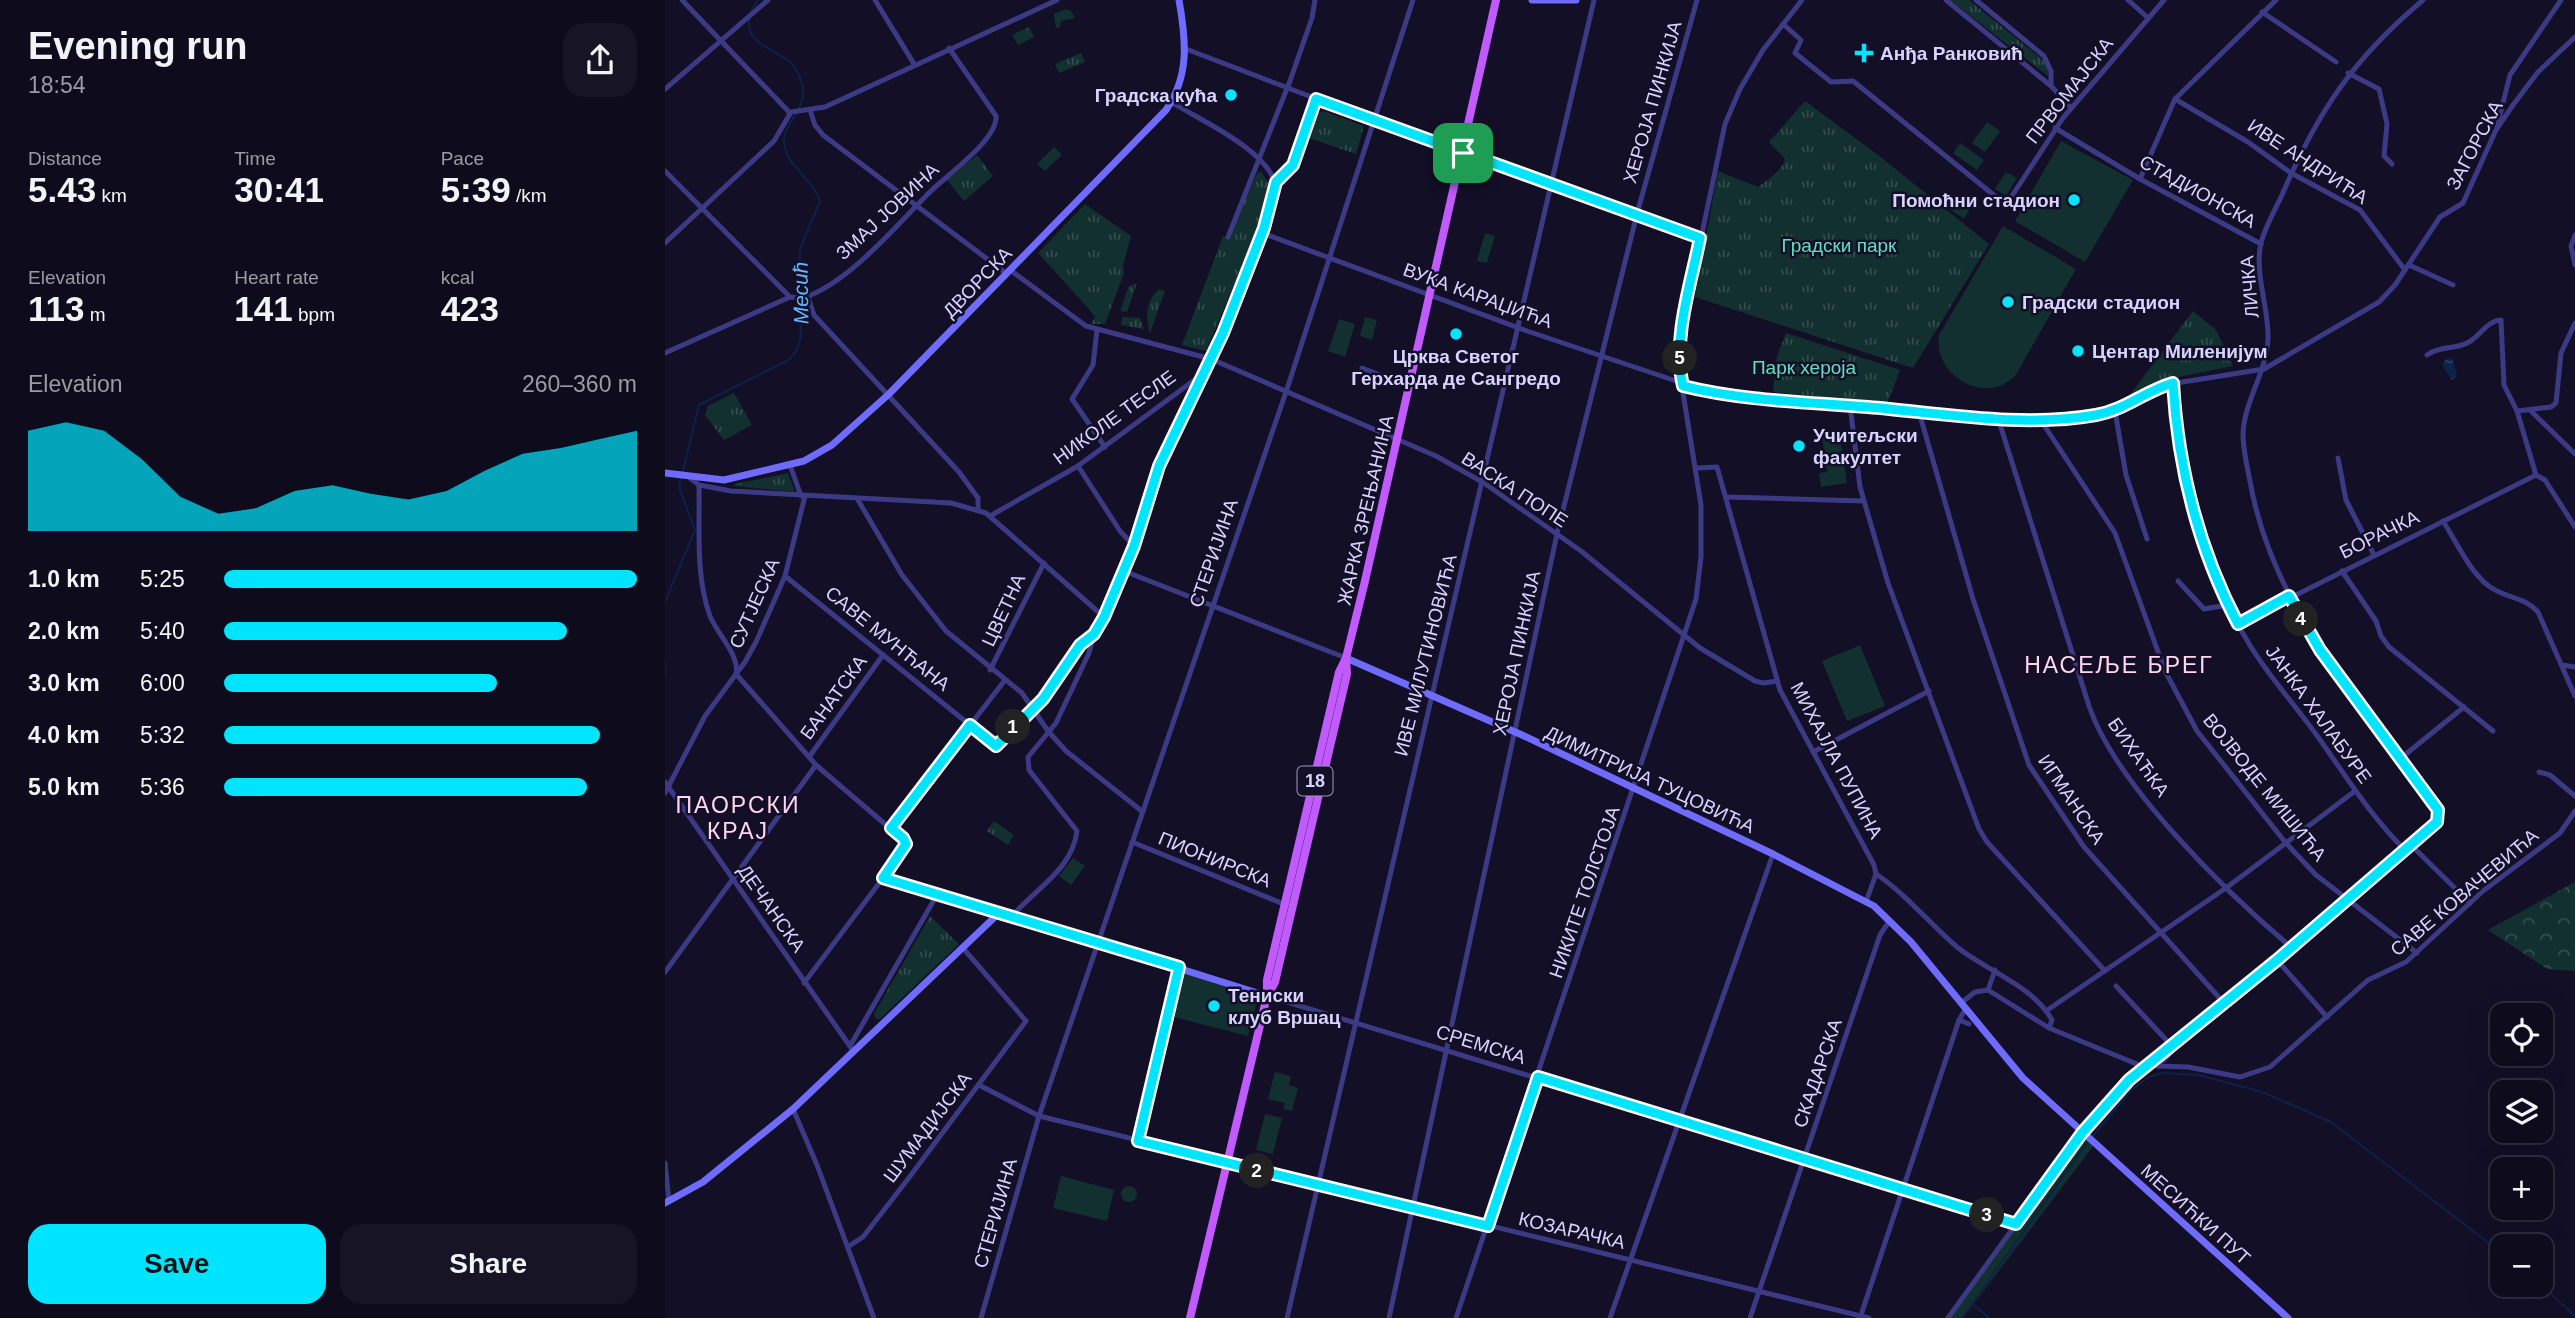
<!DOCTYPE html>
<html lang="en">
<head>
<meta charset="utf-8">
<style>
  :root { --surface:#0e0b1c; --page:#171425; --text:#f1f3f6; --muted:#9b9ba3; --line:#2e2b3b; --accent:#00e5ff }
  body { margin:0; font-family:Arial,sans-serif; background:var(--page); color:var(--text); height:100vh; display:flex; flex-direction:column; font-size:26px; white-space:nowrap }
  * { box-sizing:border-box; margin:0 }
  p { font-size:23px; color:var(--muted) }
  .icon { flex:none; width:38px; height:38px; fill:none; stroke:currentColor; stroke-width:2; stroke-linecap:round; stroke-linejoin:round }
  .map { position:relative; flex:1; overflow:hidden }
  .side { display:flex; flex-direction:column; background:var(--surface); width:665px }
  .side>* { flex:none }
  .fabs { position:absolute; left:1825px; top:1003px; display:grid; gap:14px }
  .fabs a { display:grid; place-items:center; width:63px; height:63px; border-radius:14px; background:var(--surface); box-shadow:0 7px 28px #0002,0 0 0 2px var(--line); font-size:35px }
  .pin { position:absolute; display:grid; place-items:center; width:60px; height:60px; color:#fff; margin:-30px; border-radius:14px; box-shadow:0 4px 10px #0006 }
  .km { position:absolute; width:35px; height:35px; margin:-18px; border-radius:50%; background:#222; color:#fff; font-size:19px; line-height:35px; text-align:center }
  .round { display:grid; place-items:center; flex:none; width:74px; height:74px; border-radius:21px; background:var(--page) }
  .headline { display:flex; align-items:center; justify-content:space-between; height:119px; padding:0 28px }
  h1 { font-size:38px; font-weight:700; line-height:52px }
  .metrics { display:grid; grid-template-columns:repeat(3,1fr); gap:10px; height:119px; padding:7px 28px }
  .metrics div { display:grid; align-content:center }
  .metrics b { font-size:35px; font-weight:700 }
  .metrics small { font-size:19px; font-weight:400 }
  .metrics p { font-size:19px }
  .chart { height:196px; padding:14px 28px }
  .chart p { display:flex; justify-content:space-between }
  .chart svg { width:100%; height:126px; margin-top:7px; fill:var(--accent); opacity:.7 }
  .primary-button { display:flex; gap:14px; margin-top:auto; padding:14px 28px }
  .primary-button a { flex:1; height:80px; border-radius:21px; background:var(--accent); color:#111; font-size:28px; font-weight:700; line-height:80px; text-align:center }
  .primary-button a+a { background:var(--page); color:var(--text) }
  ul { padding:0 28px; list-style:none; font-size:23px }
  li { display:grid; grid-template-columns:112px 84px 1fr; align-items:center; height:52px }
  li i { height:18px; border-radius:9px; background:var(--accent) }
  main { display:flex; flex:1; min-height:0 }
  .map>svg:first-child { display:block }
</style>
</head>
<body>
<main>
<section class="side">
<div class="headline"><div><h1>Evening run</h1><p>18:54</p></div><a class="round"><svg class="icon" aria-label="share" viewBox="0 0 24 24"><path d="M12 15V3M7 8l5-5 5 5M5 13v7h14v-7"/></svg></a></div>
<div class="metrics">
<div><p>Distance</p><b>5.43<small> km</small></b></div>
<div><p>Time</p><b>30:41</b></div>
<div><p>Pace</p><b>5:39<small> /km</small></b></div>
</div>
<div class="metrics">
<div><p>Elevation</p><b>113<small> m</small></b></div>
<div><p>Heart rate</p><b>141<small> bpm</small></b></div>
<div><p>kcal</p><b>423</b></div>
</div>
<div class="chart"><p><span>Elevation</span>260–360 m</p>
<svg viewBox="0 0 160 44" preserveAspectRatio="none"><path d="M0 44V9L10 6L20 9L30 19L40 32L50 38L60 36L70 30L80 28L90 31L100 33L110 30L120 23L130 17L140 15L150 12L160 9V44z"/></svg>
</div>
<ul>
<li><b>1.0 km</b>5:25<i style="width:100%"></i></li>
<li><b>2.0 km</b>5:40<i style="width:83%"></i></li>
<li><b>3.0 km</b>6:00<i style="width:66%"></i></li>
<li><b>4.0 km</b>5:32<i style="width:91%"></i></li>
<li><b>5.0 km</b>5:36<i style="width:88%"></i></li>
</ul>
<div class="primary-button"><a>Save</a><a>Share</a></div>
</section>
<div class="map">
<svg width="1910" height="1318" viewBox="0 0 1910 1318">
  <defs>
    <pattern id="forest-crowns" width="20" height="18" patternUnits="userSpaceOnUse" patternTransform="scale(1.75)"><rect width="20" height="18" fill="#12302f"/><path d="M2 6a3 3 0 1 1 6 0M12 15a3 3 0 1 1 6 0" fill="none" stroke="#344d4e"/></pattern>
    <pattern id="park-tufts" width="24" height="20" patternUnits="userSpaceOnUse" patternTransform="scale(1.75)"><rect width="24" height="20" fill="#12302f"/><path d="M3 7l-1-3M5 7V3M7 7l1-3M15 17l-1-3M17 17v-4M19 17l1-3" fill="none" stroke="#344d4e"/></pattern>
    <pattern id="water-waves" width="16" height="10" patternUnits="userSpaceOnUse" patternTransform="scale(1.75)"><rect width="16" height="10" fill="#0c2248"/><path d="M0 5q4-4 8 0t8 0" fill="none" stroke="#2f4163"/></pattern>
  </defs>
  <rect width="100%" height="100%" fill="#130f26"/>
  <!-- green -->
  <g fill="#12302f">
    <polygon points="1322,122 1335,131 1320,152 1307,143"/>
    <polygon points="1396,141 1468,180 1420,262 1350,221"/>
    <polygon points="1295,143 1319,160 1312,170 1288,153"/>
    <polygon points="389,147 397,155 380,171 372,164"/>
    <polygon points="1341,172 1352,178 1341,196 1330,189"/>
    <polygon points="1279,192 1305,209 1299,219 1273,201"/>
    <path d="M1338 226 1411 269 1352 373C1325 408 1267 377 1274 335Z"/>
    <polygon points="820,233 830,236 822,263 812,261"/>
    <polygon points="700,317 712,320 707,340 695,336"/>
    <polygon points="674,319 690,324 680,357 663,351"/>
    <polygon points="1174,433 1182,483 1156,487 1154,473 1162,472 1157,436"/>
    <polygon points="1195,645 1220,706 1182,721 1157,661"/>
    <polygon points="408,858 420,866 406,885 394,876"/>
    <polygon points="517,973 593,997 583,1036 505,1016"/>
    <polygon points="610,1072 626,1076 624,1085 633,1088 627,1111 618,1109 620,1103 603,1099"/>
    <polygon points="600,1114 617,1118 608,1154 591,1150"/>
    <polygon points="1417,1135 1429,1145 1298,1318 1284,1318"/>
    <polygon points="396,1176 449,1190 442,1221 388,1208"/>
    <circle cx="464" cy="1194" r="8"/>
  </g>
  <!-- forest -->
  <polygon fill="url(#forest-crowns)" points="1910,882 1910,971 1882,969 1823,930"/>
  <!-- park -->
  <g fill="url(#park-tufts)">
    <polygon points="1285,0 1304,0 1378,60 1384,70 1383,76"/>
    <polygon points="401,9 406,11 410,18 396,21 395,27 391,28 389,14"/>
    <polygon points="364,27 369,37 353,45 347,35"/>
    <polygon points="416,53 420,62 394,73 390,64"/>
    <path d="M1140 101 1213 155 1324 244 1248 368 1030 297 1053 171 1093 187C1102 180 1117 171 1120 159L1104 142Z"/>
    <polygon points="659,111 699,126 691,154 644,138 653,113"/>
    <polygon points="312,155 328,176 299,201 282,180"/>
    <polygon points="596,172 605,185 605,192 581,266 568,287 541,351 517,345 558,236 564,237 592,173"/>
    <polygon points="420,204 466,236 458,266 459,273 440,324 426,324 430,317 424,309 373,253"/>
    <polygon points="472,283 462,312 455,311 464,286"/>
    <path d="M494 289 500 291 485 333C480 318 481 300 494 289Z"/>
    <polygon points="1528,311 1551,330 1568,366 1509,378 1465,399 1464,396"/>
    <polygon points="457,317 475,318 479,329 456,325"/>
    <polygon points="1121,333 1235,370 1222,404 1108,392 1112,356"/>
    <polygon points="69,393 87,425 59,440 40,415 43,406"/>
    <polygon points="123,473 130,492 69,486 70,484"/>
    <polygon points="329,821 349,835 343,845 322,831"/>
    <polygon points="265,916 294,944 214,1020 210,1018 209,1014"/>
  </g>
  <!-- water -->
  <polygon fill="url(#water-waves)" points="1787,358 1792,375 1787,380 1777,365 1781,359"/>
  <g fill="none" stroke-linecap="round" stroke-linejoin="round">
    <!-- stream -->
    <g stroke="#0c2248" stroke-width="2">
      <polyline points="86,11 93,0"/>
      <path d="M84 20C81 48 119 50 130 68 154 107 117 118 119 143 122 167 149 180 155 201L135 249 134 296"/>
      <path d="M18 471 34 405 122 361C142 346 135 323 134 301"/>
      <polyline points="0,602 30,530 14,487 16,477"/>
      <polyline points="0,660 0,677"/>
      <polyline points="1428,1136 1467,1089 1484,1077 1497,1073 1534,1075 1597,1092 1666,1122 1838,1254"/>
      <polyline points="1875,1284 1910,1316"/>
      <polyline points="1309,1305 1324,1318"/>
      <polyline points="1297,1318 1422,1143"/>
    </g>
    <!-- street -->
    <g stroke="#3d3a85" stroke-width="5">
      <polyline points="17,0 125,113"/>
      <polyline points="210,0 249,64"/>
      <polyline points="1281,0 1386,86 1406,107"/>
      <polyline points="1311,0 1379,56 1386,71 1386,86"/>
      <polyline points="1463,0 1482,17"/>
      <polyline points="1597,12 1671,62"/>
      <polyline points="1118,24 1136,40 1130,53 1166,82 1188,81 1341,205 1398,118 1499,0"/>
      <polyline points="521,49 704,119 1035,238"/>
      <polyline points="1683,73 1714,89 1722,124 1719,156 1727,164"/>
      <polyline points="0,89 103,0"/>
      <polyline points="1510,99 1583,142 1626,173 1695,210 1740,270"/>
      <polyline points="145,110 150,125 158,135 342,274"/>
      <polyline points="1832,127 1845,75 1896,0"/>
      <polyline points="1390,128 1475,179 1596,244"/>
      <polyline points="0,171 125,297"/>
      <polyline points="1475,179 1510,99 1611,0"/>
      <polyline points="611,182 628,165 651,99"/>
      <polyline points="597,233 862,331 1044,392 1333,418 1424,416 1454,409 1499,385 1599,369 1714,302 1730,285 1775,217 1798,203 1831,130 1848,105 1873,72 1910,37"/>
      <polyline points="1910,235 1906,246 1910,265"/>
      <polyline points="563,237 625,81 647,18 650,0"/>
      <polyline points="0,243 109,141 126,112 160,107 392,0"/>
      <polyline points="1744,265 1788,285"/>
      <polyline points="345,270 421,326 546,359 771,456 819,483 916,551 1035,648 1090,681 1099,683 1112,681"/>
      <polyline points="143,297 149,315 294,472 313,498 313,509"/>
      <polyline points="432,330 428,365 407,399 440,447"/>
      <path d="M0 353 125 297C132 298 140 298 146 295 188 277 229 228 261 196 277 178 333 141 331 116L284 48"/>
      <path d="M1762 355C1776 345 1791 350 1804 342 1816 335 1822 321 1836 320L1839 385 1852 411 1871 475 1880 480 1910 527"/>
      <polyline points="697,368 744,386"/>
      <path d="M1508 383C1514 475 1536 567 1586 647 1606 679 1631 706 1653 737 1681 776 1706 817 1741 851"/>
      <polyline points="1185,405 1195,487 1223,583 1314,829 1322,842 1440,971"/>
      <polyline points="1865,410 1910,454"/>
      <polyline points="1450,411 1461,475 1482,539"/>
      <polyline points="1852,411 1886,407 1891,403 1896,353 1910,323"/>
      <polyline points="1254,412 1308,599 1364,765 1419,847 1559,1003"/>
      <path d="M1333 418 1424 706C1451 785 1562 893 1627 948"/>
      <polyline points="1375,419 1450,533 1500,671 1532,731 1620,842 1651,875 1752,953"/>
      <polyline points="1673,458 1681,500 1709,555"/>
      <polyline points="125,465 136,496"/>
      <polyline points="413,466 455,531 469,546"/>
      <path d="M1032 468 1052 467 1115 690 1209 865 1211 874C1241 894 1265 924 1292 947 1322 971 1367 985 1387 1020L1384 1028"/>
      <path d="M25 478 34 485C35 527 30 575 45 616 52 634 75 655 71 674L151 765 241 842 218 878 139 983"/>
      <polyline points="34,485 66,491 286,503 321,513 439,617"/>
      <polyline points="1062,497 1199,501"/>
      <polyline points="193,500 237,575 281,631 357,693 383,731 401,751 478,812"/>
      <polyline points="325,516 413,466 539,373"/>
      <path d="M1778 521C1791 541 1805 573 1825 587 1841 598 1860 597 1873 612L1910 696"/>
      <polyline points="459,571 681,658"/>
      <polyline points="1677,571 1711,621 1716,636 1724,647 1828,731"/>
      <polyline points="120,576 331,746 376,702 415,644 429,634"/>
      <polyline points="1513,581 1539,609 1563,605"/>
      <polyline points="1573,624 1871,475"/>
      <polyline points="1897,665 1910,667"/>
      <polyline points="325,670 379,563"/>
      <polyline points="1148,752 1264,691"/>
      <polyline points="144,757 218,655"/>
      <polyline points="1736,758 1799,707"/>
      <polyline points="1874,772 1885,775 1910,796"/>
      <polyline points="0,782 189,1052"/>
      <polyline points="0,793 40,716 80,662 91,642 120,576 140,496"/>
      <polyline points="226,828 340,680"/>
      <polyline points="467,842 621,905"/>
      <polyline points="1747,846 1805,903"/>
      <polyline points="218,878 333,914"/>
      <polyline points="1201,902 1211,874"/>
      <path d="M347 916C371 888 407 870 412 831L364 770 363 757 391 723 424 653 429 634 469 546 494 466 558 333 611 190C610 153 535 120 506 102"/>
      <polyline points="1612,960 1662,1017"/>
      <polyline points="0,972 151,765"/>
      <polyline points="1451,986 1505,1044"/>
      <polyline points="1323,990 1330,970"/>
      <polyline points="602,996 1351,1224"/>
      <polyline points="1296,1003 1310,992 1323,990 1384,1028 1479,1067"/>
      <polyline points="1381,1011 1561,888 1690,791"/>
      <polyline points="1294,1020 1304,1024"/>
      <polyline points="185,1046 273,893"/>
      <polyline points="1493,1056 1492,1066 1523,1067 1575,1077 1605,1067 1703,980 1741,962 1818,891 1895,833 1910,811"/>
      <path d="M1478 1070C1494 1065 1505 1058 1512 1042"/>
      <polyline points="314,1085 374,1116 1204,1318"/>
      <polyline points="128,1109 152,1165 209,1318"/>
      <polyline points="473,1141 514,967"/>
      <polyline points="0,1163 4,1201"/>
      <polyline points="184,1246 198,1237 243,1179 361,1021 298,948"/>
      <polyline points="316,1318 374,1116 623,386 748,0"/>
      <polyline points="622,1318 929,0"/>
      <polyline points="724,1318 892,534 973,210 1032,0"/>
      <polyline points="791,1318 1031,599 1036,557 1036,505 1014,368 1023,300 1060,124 1075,89 1098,50 1137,0"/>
      <polyline points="945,1318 1108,854"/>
      <polyline points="1085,1318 1215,935 1225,920"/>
      <polyline points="1195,1318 1294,1020 1300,1010"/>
      <path d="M1283 1318 1417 1133 1464 1080 1683 900 1773 820 1774 813 1769 804C1696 703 1607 608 1585 481 1582 466 1578 450 1578 434 1579 401 1602 372 1603 338 1604 308 1589 273 1596 243 1600 227 1610 210 1617 195 1653 111 1688 59 1758 0"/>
    </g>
    <!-- secondary -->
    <g stroke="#6f6bff" stroke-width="7">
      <polyline points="867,0 911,0"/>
      <path d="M0 473 59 480 139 461 167 445 224 394 501 110C525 75 521 40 514 0"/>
      <polyline points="681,658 857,735 1108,854 1209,906 1246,942 1358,1078 1623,1318"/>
      <polyline points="0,1203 38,1182 128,1109 333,914 347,916 602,996"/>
    </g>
    <!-- primary -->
    <g stroke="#c25bff" stroke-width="8">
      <polyline points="604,993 610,982 682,674 681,659"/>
      <polyline points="525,1318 602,996 602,980 674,672 681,658 700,581 831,0"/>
    </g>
  </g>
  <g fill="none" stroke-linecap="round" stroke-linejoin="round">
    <defs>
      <path id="route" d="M651 99 1035 238C1026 284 1007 339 1018 386 1078 401 1142 402 1203 407 1276 413 1357 428 1431 415 1460 410 1480 391 1508 383 1513 468 1533 548 1573 624L1624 596 1655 650 1773 810 1772 822 1612 960 1464 1080 1417 1133 1351 1224 873 1077 823 1226 473 1141 514 967 218 878 241 844 238 838 226 828 305 725 331 746 378 699 415 645 429 634 439 617 469 546 494 466 558 333 599 228 611 182 628 165Z"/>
    </defs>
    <!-- route casing -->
    <use href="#route" stroke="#fff" stroke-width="14"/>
    <!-- route -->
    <use href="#route" stroke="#00e5ff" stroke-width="9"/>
  </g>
  <!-- markers -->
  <g fill="#00e5ff" stroke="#130f26" stroke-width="2.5">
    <path d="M1195.5 42.5h7v7h7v7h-7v7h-7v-7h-7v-7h7z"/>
    <circle cx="566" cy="95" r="7"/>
    <circle cx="1409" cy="200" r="7"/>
    <circle cx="1343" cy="302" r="7"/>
    <circle cx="791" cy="334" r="7"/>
    <circle cx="1413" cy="351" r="7"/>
    <circle cx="1134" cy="446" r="7"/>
    <circle cx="549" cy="1006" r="7"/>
  </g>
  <g text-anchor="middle" stroke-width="5" stroke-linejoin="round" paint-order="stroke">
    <!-- shield labels -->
    <rect fill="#130f26" stroke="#9e99be" stroke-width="2" x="632.5" y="766.5" width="35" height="29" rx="5"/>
    <g font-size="18" font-weight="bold" fill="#d9d4ff">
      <text x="650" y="787">18</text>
    </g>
    <!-- poi labels -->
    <g font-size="19" font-weight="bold" fill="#d9d4ff" stroke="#130f26" text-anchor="start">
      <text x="1215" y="60">Анђа Ранковић</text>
      <text x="552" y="102" text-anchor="end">Градска кућа</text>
      <text x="1395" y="207" text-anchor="end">Помоћни стадион</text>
      <text x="1357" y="309">Градски стадион</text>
      <text x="1427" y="358">Центар Миленијум</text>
      <text x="791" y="363" text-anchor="middle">Црква Светог<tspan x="791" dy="22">Герхарда де Сангредо</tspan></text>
      <text x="1148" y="442">Учитељски<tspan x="1148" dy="22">факултет</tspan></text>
      <text x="563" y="1002">Тениски<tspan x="563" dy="22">клуб Вршац</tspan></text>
    </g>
    <!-- street labels -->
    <g font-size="19" fill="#d9d4ff" stroke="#130f26">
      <text transform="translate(1404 90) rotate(-52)" y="7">ПРВОМАЈСКА</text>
      <text transform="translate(987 102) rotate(-74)" y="7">ХЕРОЈА ПИНКИЈА</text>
      <text transform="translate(1809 145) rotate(-62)" y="7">ЗАГОРСКА</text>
      <text transform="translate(1643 161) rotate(33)" y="7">ИВЕ АНДРИЋА</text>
      <text transform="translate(1533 191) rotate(29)" y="7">СТАДИОНСКА</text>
      <text transform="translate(222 211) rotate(-43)" y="7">ЗМАЈ ЈОВИНА</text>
      <text transform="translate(312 282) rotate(-46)" y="7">ДВОРСКА</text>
      <text transform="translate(1584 287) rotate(-95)" y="7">ЛИЧКА</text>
      <text transform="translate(813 295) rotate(20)" y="7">ВУКА КАРАЏИЋА</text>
      <text transform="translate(449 417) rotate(-36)" y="7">НИКОЛЕ ТЕСЛЕ</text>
      <text transform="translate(850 489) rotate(33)" y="7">ВАСКА ПОПЕ</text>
      <text transform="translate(700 510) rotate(-77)" y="7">ЖАРКА ЗРЕЊАНИНА</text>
      <text transform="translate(1714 534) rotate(-26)" y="7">БОРАЧКА</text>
      <text transform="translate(548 553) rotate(-71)" y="7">СТЕРИЈИНА</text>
      <text transform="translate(89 603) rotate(-66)" y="7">СУТЈЕСКА</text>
      <text transform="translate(338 610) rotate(-65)" y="7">ЦВЕТНА</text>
      <text transform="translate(223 638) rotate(39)" y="7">САВЕ МУНЋАНА</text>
      <text transform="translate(851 653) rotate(-78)" y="7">ХЕРОЈА ПИНКИЈА</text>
      <text transform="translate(760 655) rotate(-76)" y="7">ИВЕ МИЛУТИНОВИЋА</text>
      <text transform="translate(168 697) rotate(-54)" y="7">БАНАТСКА</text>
      <text transform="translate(1654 714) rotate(54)" y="7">ЈАНКА ХАЛАБУРЕ</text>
      <text transform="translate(1474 757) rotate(55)" y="7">БИХАЋКА</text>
      <text transform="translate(1172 760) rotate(62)" y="7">МИХАЈЛА ПУПИНА</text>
      <text transform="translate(985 779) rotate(25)" y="7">ДИМИТРИЈА ТУЦОВИЋА</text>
      <text transform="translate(1600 787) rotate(51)" y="7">ВОЈВОДЕ МИШИЋА</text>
      <text transform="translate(1407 799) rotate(56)" y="7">ИГМАНСКА</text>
      <text transform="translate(550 859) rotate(22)" y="7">ПИОНИРСКА</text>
      <text transform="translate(919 892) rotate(-71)" y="7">НИКИТЕ ТОЛСТОЈА</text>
      <text transform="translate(1799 892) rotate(-40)" y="7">САВЕ КОВАЧЕВИЋА</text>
      <text transform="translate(107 908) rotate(55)" y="7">ДЕЧАНСКА</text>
      <text transform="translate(816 1044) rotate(17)" y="7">СРЕМСКА</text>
      <text transform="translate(1152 1073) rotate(-71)" y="7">СКАДАРСКА</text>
      <text transform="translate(262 1127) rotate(-53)" y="7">ШУМАДИЈСКА</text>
      <text transform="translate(330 1213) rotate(-74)" y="7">СТЕРИЈИНА</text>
      <text transform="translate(1531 1214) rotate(42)" y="7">МЕСИЋКИ ПУТ</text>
      <text transform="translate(907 1230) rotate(13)" y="7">КОЗАРАЧКА</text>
    </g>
    <!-- park labels -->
    <g font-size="19" fill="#5fe0c0" stroke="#130f26">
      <text x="1174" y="252">Градски парк</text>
      <text x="1139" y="374">Парк хероја</text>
    </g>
    <!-- water labels -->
    <g font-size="21" font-style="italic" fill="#62b6ff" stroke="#130f26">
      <text transform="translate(136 293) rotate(-91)" y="7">Месић</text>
    </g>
    <!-- quarter labels -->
    <g font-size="23" letter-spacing="2" fill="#ffd6f0" stroke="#130f26">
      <text x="1454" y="673">НАСЕЉЕ БРЕГ</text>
      <text x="73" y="813">ПАОРСКИ<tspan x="73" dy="26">КРАЈ</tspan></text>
    </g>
  </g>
</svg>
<div class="fabs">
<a><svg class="icon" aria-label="locate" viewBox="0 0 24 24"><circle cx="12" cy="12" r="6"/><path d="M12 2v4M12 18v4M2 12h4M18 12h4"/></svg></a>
<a><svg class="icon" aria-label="layers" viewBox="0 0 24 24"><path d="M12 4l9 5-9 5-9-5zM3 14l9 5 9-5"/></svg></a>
<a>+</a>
<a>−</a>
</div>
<div class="pin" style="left:798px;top:153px;background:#1e9e55"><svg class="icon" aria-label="arrive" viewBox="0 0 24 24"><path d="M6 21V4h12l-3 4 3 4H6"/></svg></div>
<b class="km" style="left:348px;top:727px">1</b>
<b class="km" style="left:592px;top:1171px">2</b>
<b class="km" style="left:1322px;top:1215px">3</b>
<b class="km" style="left:1636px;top:619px">4</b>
<b class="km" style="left:1015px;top:358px">5</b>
</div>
</main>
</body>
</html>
